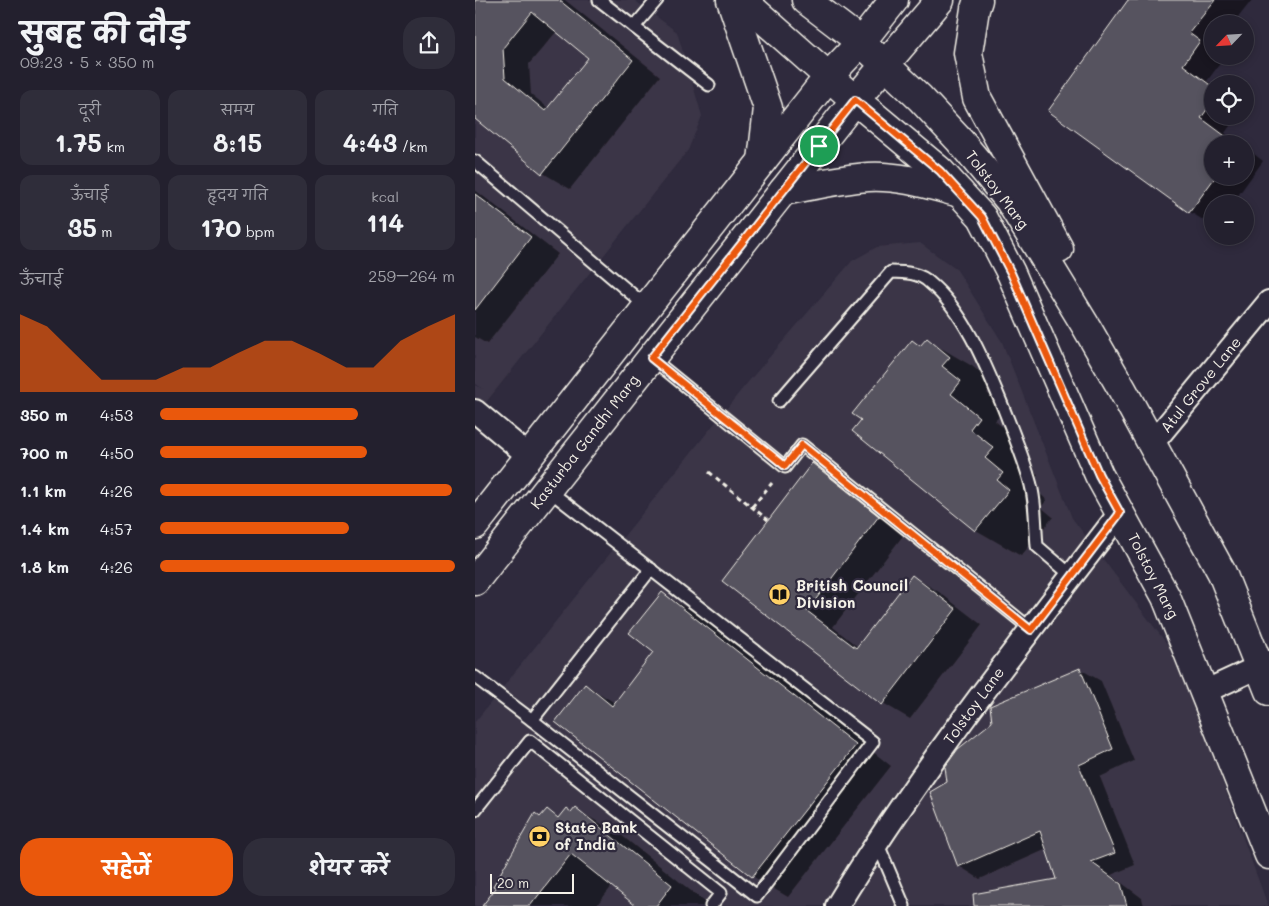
<!DOCTYPE html>
<html lang="hi">
<head>
<meta charset="utf-8">
<style>
  :root { --surface:#23202e; --page:#2f2d3a; --text:#f1f3f6; --muted:#a3a3aa; --line:#403e4a; --accent:#ea580c }
  body { margin:0; font-family:Mali,"Playpen Sans Deva",sans-serif; background:var(--page); color:var(--text); height:100vh; display:flex; flex-direction:column; font-size:19px; white-space:nowrap }
  * { box-sizing:border-box; margin:0 }
  p { font-size:16px; color:var(--muted) }
  .icon { flex:none; width:28px; height:28px; fill:none; stroke:currentColor; stroke-width:2; stroke-linecap:round; stroke-linejoin:round }
  .map { position:relative; flex:1; overflow:hidden }
  .details { display:flex; flex-direction:column; background:var(--surface); width:475px }
  .details>* { flex:none }
  .needle { width:32px; rotate:245deg }
  .controls { position:absolute; left:729px; top:15px; display:grid; gap:10px }
  .controls a { display:grid; place-items:center; width:50px; height:50px; border-radius:50%; background:var(--surface); box-shadow:0 2px 8px #0003,0 0 0 1px var(--line); font-size:25px }
  .scale { position:absolute; left:15px; bottom:12px; width:84px; box-sizing:border-box; padding-left:5px; border:2px solid #f4f1e8; border-top:0; font-size:14px; line-height:18px; white-space:nowrap; color:#f4f1e8; -webkit-text-stroke:4px #2f2a3d; paint-order:stroke }
  .pin { position:absolute; display:grid; place-items:center; width:42px; height:42px; color:#fff; margin:-21px; border:2px solid #fff; border-radius:50%; box-shadow:0 1px 5px #0007 }
  .round { display:grid; place-items:center; flex:none; width:52px; height:52px; border-radius:20px; background:var(--page) }
  .headline { display:flex; align-items:center; justify-content:space-between; height:85px; padding:0 20px }
  h1 { font-size:28px; font-weight:700; line-height:38px }
  .figures { display:grid; grid-template-columns:repeat(3,1fr); gap:8px; height:85px; padding:5px 20px }
  .figures div { display:grid; align-content:center; border-radius:12px; background:var(--page); text-align:center }
  .figures b { font-size:25px; font-weight:700 }
  .figures small { font-size:14px; font-weight:400 }
  .figures p { font-size:14px }
  .chart { height:140px; padding:10px 20px }
  .chart p { display:flex; justify-content:space-between }
  .chart svg { width:100%; height:90px; margin-top:5px; fill:var(--accent); opacity:.7 }
  .primary-button { display:flex; gap:10px; margin-top:auto; padding:10px 20px }
  .primary-button a { flex:1; height:58px; border-radius:20px; background:var(--accent); color:#fff; font-size:20px; font-weight:700; line-height:58px; text-align:center }
  .primary-button a+a { background:var(--page); color:var(--text) }
  ul { padding:0 20px; list-style:none; font-size:16px }
  li { display:grid; grid-template-columns:80px 60px 1fr; align-items:center; height:38px }
  li i { height:12px; border-radius:6px; background:var(--accent) }
  main { display:flex; flex:1; min-height:0 }
  .map>svg:first-child { display:block }
</style>
</head>
<body>
<main>
<section class="details">
<div class="headline"><div><h1>सुबह की दौड़</h1><p>09:23 · 5 × 350 m</p></div><a class="round"><svg class="icon" aria-label="share" viewBox="0 0 24 24"><path d="M12 15V3M7 8l5-5 5 5M5 13v7h14v-7"/></svg></a></div>
<div class="figures">
<div><p>दूरी</p><b>1.75<small> km</small></b></div>
<div><p>समय</p><b>8:15</b></div>
<div><p>गति</p><b>4:43<small> /km</small></b></div>
</div>
<div class="figures">
<div><p>ऊँचाई</p><b>35<small> m</small></b></div>
<div><p>हृदय गति</p><b>170<small> bpm</small></b></div>
<div><p>kcal</p><b>114</b></div>
</div>
<div class="chart"><p><span>ऊँचाई</span>259–264 m</p>
<svg viewBox="0 0 160 44" preserveAspectRatio="none"><path d="M0 44V6L10 12L20 25L30 38L40 38L50 38L60 32L70 32L80 25L90 19L100 19L110 25L120 32L130 32L140 19L150 12L160 6V44z"/></svg>
</div>
<ul>
<li><b>350 m</b>4:53<i style="width:67%"></i></li>
<li><b>700 m</b>4:50<i style="width:70%"></i></li>
<li><b>1.1 km</b>4:26<i style="width:99%"></i></li>
<li><b>1.4 km</b>4:57<i style="width:64%"></i></li>
<li><b>1.8 km</b>4:26<i style="width:100%"></i></li>
</ul>
<div class="primary-button"><a>सहेजें</a><a>शेयर करें</a></div>
</section>
<div class="map">
<svg width="794" height="906" viewBox="0 0 794 906">
  <rect width="100%" height="100%" fill="#2f2a3d"/>
  <filter id="ink" filterUnits="userSpaceOnUse"><feTurbulence type="fractalNoise" baseFrequency=".02" numOctaves="2"/><feDisplacementMap in="SourceGraphic" scale="10" xChannelSelector="R" yChannelSelector="G"/><feConvolveMatrix kernelMatrix="1 2 1 2 8 2 1 2 1" color-interpolation-filters="sRGB"/></filter>
  <g filter="url(#ink)">
    <!-- built -->
    <g fill="#3b3647">
      <polygon points="0,0 159,0 202,32 227,116 213,150 0,416 0,385 8,389 0,383"/>
      <polygon points="445,243 482,270 527,342 597,518 701,656 793,906 0,906 0,722 268,388 377,261 402,247"/>
    </g>
    <!-- shadow -->
    <g fill="#0007" fill-rule="evenodd">
      <path d="M5 0H90L185 76 95 189 68 173 0 118V6ZM82 31 115 58 73 108 56 94 54 64Z"/>
      <polygon points="655,0 777,0 758,24 738,24 738,56 750,57 732,81 738,85 738,116 762,116 750,133 765,144 738,144 738,176 770,176 770,147 788,161 757,204 738,204 738,226 715,212 575,111"/>
      <polygon points="0,190 83,254 12,344 0,337"/>
      <polygon points="452,340 497,366 519,384 512,393 531,408 520,421 549,444 540,456 563,475 555,485 572,500 566,507 578,517 546,556 501,530 387,420 438,341 447,346"/>
      <polygon points="338,464 365,480 430,533 358,627 383,647 437,576 464,592 507,625 435,719 408,703 249,580"/>
      <polygon points="187,594 223,614 416,766 313,897 277,876 111,685 140,703 180,652"/>
      <polygon points="605,669 626,681 659,761 625,777 660,865 636,875 667,898 669,906 529,906 583,880 572,849 505,879 484,866 474,783"/>
      <polygon points="100,809 146,835 235,906 159,906 160,904 138,885 121,906 19,906 66,818 72,811 85,818 97,813"/>
    </g>
    <!-- building -->
    <g fill="#56525f" stroke="#f4f1e8" fill-rule="evenodd">
      <path d="M0 0H84L158 60 67 174 0 119ZM57 12 113 58 70 111 30 78 28 48Z"/>
      <polygon points="653,0 740,0 714,33 725,41 708,65 738,87 738,101 726,118 761,144 738,144 738,176 741,176 714,213 573,111"/>
      <polygon points="0,194 56,237 0,310"/>
      <polygon points="452,338 475,357 467,366 486,381 476,394 504,417 495,429 519,448 510,458 528,473 522,480 534,490 500,531 377,431 386,420 377,414 437,340 445,346"/>
      <polygon points="337,463 404,516 332,611 381,648 437,575 481,609 407,705 247,581"/>
      <polygon points="187,592 381,745 277,877 80,722 110,684 137,706 178,652 154,633"/>
      <polygon points="605,668 638,749 604,765 640,853 616,862 646,884 652,906 499,906 498,894 581,879 565,831 483,867 455,792 472,782 470,767 483,749 517,722 515,706"/>
      <polygon points="100,807 197,885 181,906 161,906 96,854 55,906 7,906 21,888 18,886 60,813 65,817 72,809 83,818 91,808 96,812"/>
    </g>
    <g fill="none" stroke-linecap="round" stroke-linejoin="round">
      <defs>
        <g id="service">
          <polyline points="124,0 234,85"/>
          <polyline points="159,27 182,0"/>
          <polyline points="0,161 172,307"/>
          <polyline points="176,358 310,467 327,445 556,629"/>
          <path d="M304 401 416 272C430 272 445 273 455 283 490 312 511 366 528 407 537 430 547 454 554 478 561 500 560 523 562 546L597 576"/>
          <polyline points="0,677 57,720 282,896 398,742 72,489"/>
          <polyline points="57,720 176,569"/>
          <polyline points="0,810 55,741 246,893 236,906"/>
          <polyline points="402,842 429,906"/>
        </g>
        <g id="minor">
          <polyline points="0,411 54,456"/>
          <polyline points="676,445 794,302"/>
          <polyline points="729,692 794,662"/>
          <path d="M362 906C446 768 547 641 645 513"/>
        </g>
        <g id="secondary">
          <polyline points="256,0 293,108 287,161"/>
          <polyline points="267,0 380,100 465,171 507,217 536,273 624,475 691,597 794,855"/>
          <polyline points="331,0 386,42 445,98 485,141 534,200 612,328 647,389 747,573 794,691"/>
          <polyline points="503,0 500,9 493,53 502,98 584,249"/>
          <path d="M308 191C336 186 365 179 393 177 424 175 455 185 485 193"/>
          <polyline points="0,525 354,76 386,42 419,0"/>
          <polyline points="0,581 380,100 465,0"/>
        </g>
      </defs>
      <!-- service casing -->
      <use href="#service" stroke="#f4f1e8" stroke-width="15"/>
      <!-- minor casing -->
      <use href="#minor" stroke="#f4f1e8" stroke-width="26"/>
      <!-- secondary casing -->
      <use href="#secondary" stroke="#f4f1e8" stroke-width="31"/>
      <!-- path -->
      <g stroke="#f4f1e8" stroke-width="3" stroke-dasharray="5 4" stroke-linecap="butt">
        <polyline points="234,472 293,520"/>
        <polyline points="277,507 297,483"/>
      </g>
      <!-- service -->
      <use href="#service" stroke="#2f2a3d" stroke-width="11"/>
      <!-- minor -->
      <use href="#minor" stroke="#2f2a3d" stroke-width="22"/>
      <!-- secondary -->
      <use href="#secondary" stroke="#2f2a3d" stroke-width="28"/>
    </g>
  </g>
  <g fill="none" stroke-linecap="round" stroke-linejoin="round" filter="url(#ink)">
    <defs>
      <polygon id="route" points="380,100 465,171 507,217 536,273 624,475 645,513 556,630 327,445 310,466 176,358"/>
    </defs>
    <!-- route casing -->
    <use href="#route" stroke="#fff" stroke-width="10"/>
    <!-- route -->
    <use href="#route" stroke="#ea580c" stroke-width="6"/>
  </g>
  <!-- icons -->
  <defs>
    <symbol id="library-disc" viewBox="-11 -11 22 22"><circle r="9.5" fill="#ffd166" stroke="#2f2a3d"/><path d="M-6-4Q-3-5.5-.7-3.5V5Q-3 3-6 4ZM6-4Q3-5.5 .7-3.5V5Q3 3 6 4Z" fill="#111"/></symbol>
    <symbol id="bank-disc" viewBox="-11 -11 22 22"><circle r="9.5" fill="#ffd166" stroke="#2f2a3d"/><path d="M-6-4H6V4H-6ZM0-2.3a2.3 2.3 0 1 0 0 4.6a2.3 2.3 0 1 0 0-4.6Z" fill="#111"/></symbol>
  </defs>
  <g fill-rule="evenodd">
    <use href="#library-disc" x="292" y="582" width="25" height="25"/>
    <use href="#bank-disc" x="52" y="824" width="25" height="25"/>
  </g>
  <g text-anchor="middle" stroke-width="4.5" stroke-linejoin="round" paint-order="stroke">
    <!-- street labels -->
    <g font-size="15" fill="#f4f1e8" stroke="#2f2a3d">
      <text transform="translate(522 190) rotate(53)" y="5">Tolstoy Marg</text>
      <text transform="translate(726 385) rotate(-51)" y="5">Atul Grove Lane</text>
      <text transform="translate(110 442) rotate(-52)" y="5">Kasturba Gandhi Marg</text>
      <text transform="translate(678 576) rotate(63)" y="5">Tolstoy Marg</text>
      <text transform="translate(499 706) rotate(-54)" y="5">Tolstoy Lane</text>
    </g>
    <!-- poi labels -->
    <g font-size="15" font-weight="bold" fill="#f4f1e8" stroke="#2f2a3d" text-anchor="start">
      <text x="321" y="591">British Council<tspan x="321" dy="17">Division</tspan></text>
      <text x="80" y="833">State Bank<tspan x="80" dy="17">of India</tspan></text>
    </g>
  </g>
</svg>
<div class="controls">
<a><svg class="needle" viewBox="-14 -14 28 28"><path d="M0-13l5 13h-10z" fill="#e53935"/><path d="M0 13l5-13h-10z" fill="#a3a3aa"/></svg></a>
<a><svg class="icon" aria-label="locate" viewBox="0 0 24 24"><circle cx="12" cy="12" r="6"/><path d="M12 2v4M12 18v4M2 12h4M18 12h4"/></svg></a>
<a>+</a>
<a>−</a>
</div>
<div class="scale">20 m</div>
<div class="pin" style="left:344px;top:146px;background:#1e9e55"><svg class="icon" aria-label="arrive" viewBox="0 0 24 24"><path d="M6 21V4h12l-3 4 3 4H6"/></svg></div>
</div>
</main>
</body>
</html>
